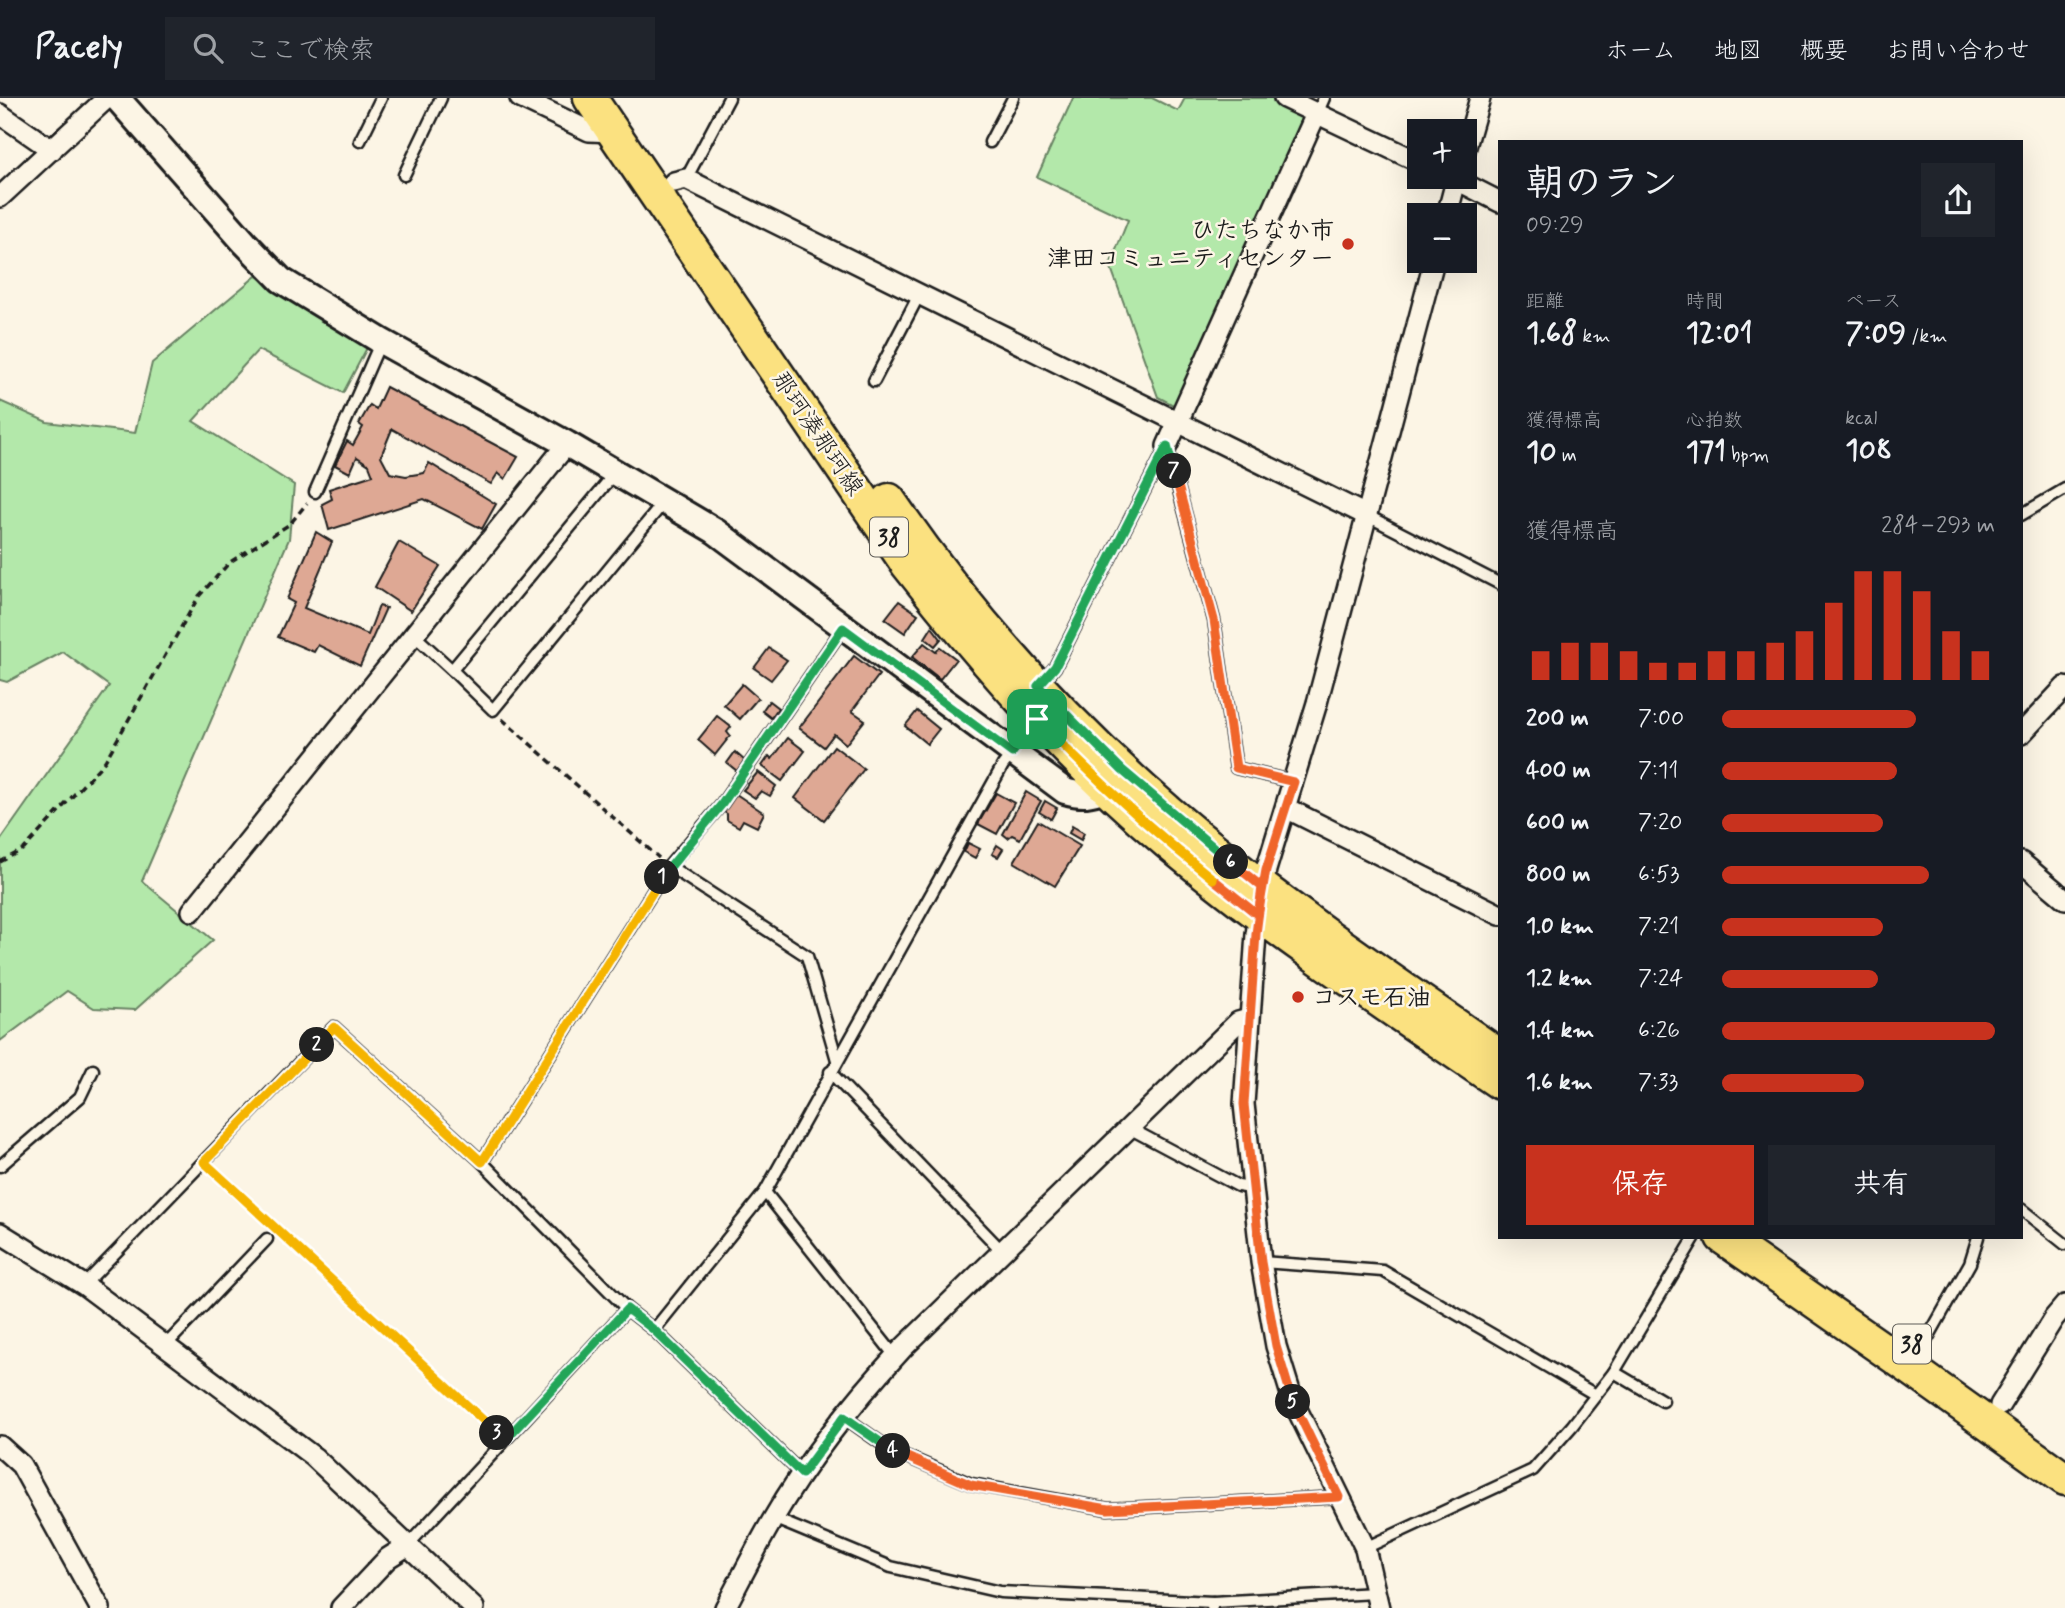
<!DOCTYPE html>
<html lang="ja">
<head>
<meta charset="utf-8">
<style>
  :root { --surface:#171b24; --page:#20242c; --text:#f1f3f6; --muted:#9ea1a6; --line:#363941; --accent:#c8321e }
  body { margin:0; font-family:Mynerve,"Klee One",sans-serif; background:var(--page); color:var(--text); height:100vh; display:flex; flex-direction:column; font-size:26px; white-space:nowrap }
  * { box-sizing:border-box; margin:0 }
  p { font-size:23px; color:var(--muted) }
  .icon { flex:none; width:38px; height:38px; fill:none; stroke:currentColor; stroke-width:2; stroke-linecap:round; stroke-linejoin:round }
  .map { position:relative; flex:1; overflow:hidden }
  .details { position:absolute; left:1498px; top:42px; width:525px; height:1099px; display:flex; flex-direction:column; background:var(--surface); border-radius:0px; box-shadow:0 7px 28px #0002 }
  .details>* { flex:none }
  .buttons { position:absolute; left:1407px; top:21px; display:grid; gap:14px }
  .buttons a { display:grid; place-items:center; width:70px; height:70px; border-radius:0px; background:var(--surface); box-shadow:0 7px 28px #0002; font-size:35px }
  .pin { position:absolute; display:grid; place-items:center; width:60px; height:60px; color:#fff; margin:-30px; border-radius:14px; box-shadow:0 4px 10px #0006 }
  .km { position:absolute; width:35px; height:35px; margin:-18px; border-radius:50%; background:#222; color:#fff; font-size:19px; line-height:35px; text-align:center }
  .round { display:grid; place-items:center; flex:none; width:74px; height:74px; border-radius:0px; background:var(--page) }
  .head { display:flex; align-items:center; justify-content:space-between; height:119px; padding:0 28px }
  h1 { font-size:38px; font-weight:700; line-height:52px }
  .stats { display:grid; grid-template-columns:repeat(3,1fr); gap:10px; height:119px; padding:7px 28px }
  .stats div { display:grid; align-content:center }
  .stats b { font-size:30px; font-weight:700 }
  .stats small { font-size:19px; font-weight:400 }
  .stats p { font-size:19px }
  .chart { height:196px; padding:14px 28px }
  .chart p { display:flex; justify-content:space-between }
  .chart svg { width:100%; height:126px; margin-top:7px; stroke:var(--accent); stroke-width:6 }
  .button { display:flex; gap:14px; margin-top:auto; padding:14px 28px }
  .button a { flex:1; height:80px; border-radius:0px; background:var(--accent); color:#fff; font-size:28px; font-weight:700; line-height:80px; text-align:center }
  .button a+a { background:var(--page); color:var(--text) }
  ul { padding:0 28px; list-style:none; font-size:23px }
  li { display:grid; grid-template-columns:112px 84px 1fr; align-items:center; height:52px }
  li i { height:18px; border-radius:9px; background:var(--accent) }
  header { display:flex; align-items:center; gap:42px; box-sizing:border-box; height:98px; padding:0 35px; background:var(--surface); border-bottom:2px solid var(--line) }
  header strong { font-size:33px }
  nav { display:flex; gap:38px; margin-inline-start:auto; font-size:24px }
  .search { width:490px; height:63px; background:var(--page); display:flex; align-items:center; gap:18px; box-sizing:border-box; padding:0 24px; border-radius:0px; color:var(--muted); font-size:26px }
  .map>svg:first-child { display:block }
</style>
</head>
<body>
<header>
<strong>Pacely</strong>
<div class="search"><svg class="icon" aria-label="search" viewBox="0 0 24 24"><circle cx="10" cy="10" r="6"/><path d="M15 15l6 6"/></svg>ここで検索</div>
<nav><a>ホーム</a><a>地図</a><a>概要</a><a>お問い合わせ</a></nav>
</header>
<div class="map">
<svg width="2065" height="1510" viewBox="0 0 2065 1510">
  <rect width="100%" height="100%" fill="#fcf5e5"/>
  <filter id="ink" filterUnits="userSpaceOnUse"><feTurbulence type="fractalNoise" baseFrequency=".0143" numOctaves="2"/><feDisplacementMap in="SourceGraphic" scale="14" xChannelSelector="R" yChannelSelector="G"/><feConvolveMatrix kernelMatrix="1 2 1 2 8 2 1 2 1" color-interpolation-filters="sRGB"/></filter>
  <g filter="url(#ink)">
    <!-- green -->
    <g fill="#b3e8aa" stroke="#688263" stroke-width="2">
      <polygon points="1073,0 1152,0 1178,13 1185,0 1278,0 1309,14 1179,310 1158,299 1110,167 1128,122 1037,79"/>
      <polygon points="256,178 369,246 343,295 258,252 193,323 294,387 289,441 142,783 213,842 135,912 94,910 67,893 0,943 0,743 109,588 63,554 7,584 0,582 0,303 47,324 135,335 152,265"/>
    </g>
    <!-- building -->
    <g fill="#dea894" stroke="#1c1c1c" stroke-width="2">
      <polygon points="386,289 518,359 505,381 498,375 491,386 392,331 381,358 390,375 406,378 424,375 429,365 496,406 482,431 424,401 329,432 322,406 332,401 329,391 373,377 369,367 357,359 350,375 335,367 347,343 353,347 363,329 359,326 370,307 376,311"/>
      <polygon points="316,434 332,444 304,510 368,537 379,508 386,510 360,568 318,547 314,554 278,539 294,505 287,501"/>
      <polygon points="399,444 440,468 411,513 375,489"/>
      <polygon points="899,503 918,516 905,535 885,521"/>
      <polygon points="932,529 941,541 935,548 925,540"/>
      <polygon points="924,545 936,554 940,549 956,561 940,581 912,559"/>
      <polygon points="769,550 787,562 771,582 754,570"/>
      <polygon points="854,558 879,577 852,613 865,622 846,646 834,636 824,649 799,630"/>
      <polygon points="742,586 758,600 740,621 724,607"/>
      <polygon points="769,603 778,610 771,620 762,613"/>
      <polygon points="917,613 939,631 927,646 905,628"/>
      <polygon points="717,618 731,629 727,634 730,638 715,657 698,642"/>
      <polygon points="788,640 805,653 782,683 762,668 769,658 772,661"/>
      <polygon points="834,648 864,671 824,722 795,700"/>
      <polygon points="735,654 745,663 737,673 727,665"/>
      <polygon points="758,674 776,688 770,698 761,693 755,700 743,692"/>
      <polygon points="1026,694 1041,703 1020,741 1012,737 1008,740 1003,736"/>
      <polygon points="996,695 1014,705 997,736 978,726"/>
      <polygon points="736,696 764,715 757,729 743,722 739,729 727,722 727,716 724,714"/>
      <polygon points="1045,703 1057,710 1051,721 1039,714"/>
      <polygon points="1038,723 1080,748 1055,788 1014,764"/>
      <polygon points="1072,728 1084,735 1081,742 1069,735"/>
      <polygon points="968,745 980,751 975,760 964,754"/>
      <polygon points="997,747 1003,751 998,759 992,756"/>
    </g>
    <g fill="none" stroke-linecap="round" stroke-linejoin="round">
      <defs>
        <g id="service">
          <polyline points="1317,16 1324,0"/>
          <polyline points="360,43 381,0"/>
          <polyline points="990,44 1013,0"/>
          <polyline points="404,77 441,0"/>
          <polyline points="686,81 729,0"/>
          <polyline points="874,283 919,197"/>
          <polyline points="1167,348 1214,522 1236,670 1294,684"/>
          <polyline points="615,375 452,572 493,612 664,404"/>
          <polyline points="315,394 381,243"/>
          <polyline points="1366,417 1500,486"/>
          <polyline points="2021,417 2065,391"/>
          <polyline points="414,537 452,572"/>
          <polyline points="1042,585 1055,569 1167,348"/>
          <polyline points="669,768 807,858 837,962"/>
          <polyline points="830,974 1002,1153"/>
          <polyline points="1129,1030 1238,1088 1251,1090"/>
          <polyline points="482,1064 669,768 722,706 843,530"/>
          <polyline points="0,1068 80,999 93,972"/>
          <polyline points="765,1094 895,1258"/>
          <polyline points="2021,1111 2065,1146"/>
          <polyline points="1261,1164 1383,1173 1596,1297"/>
          <polyline points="84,1187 334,929 482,1064 627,1211 654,1232 802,1376"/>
          <polyline points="654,1232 765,1094 1003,667 1012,656"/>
          <polyline points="166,1247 267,1141"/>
          <polyline points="1921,1252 1970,1165 1978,1139"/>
          <polyline points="1614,1274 1663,1303"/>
          <polyline points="844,1319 891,1352 971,1386 1108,1411 1340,1399"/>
          <polyline points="773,1420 891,1469 1000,1494 1213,1504"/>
          <polyline points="407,1448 627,1211"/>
          <polyline points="1365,1450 1533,1372 1572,1328 1614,1274 1695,1139"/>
          <polyline points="1212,1509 1213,1504 1375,1495"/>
        </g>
        <g id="minor">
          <polyline points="520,0 589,33 614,34"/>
          <polyline points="1284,0 1419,64"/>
          <polyline points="0,16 52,52"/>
          <polyline points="1465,52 1480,0"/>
          <polyline points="1451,79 1500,104"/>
          <polyline points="674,84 686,81 1366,417"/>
          <polyline points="0,99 107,0"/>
          <polyline points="1447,117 1457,79"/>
          <polyline points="1167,348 1316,16"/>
          <polyline points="2021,636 2065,589"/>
          <polyline points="1012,655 1037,621"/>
          <polyline points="1286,710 1500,817"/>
          <polyline points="2021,764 2065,801"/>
          <polyline points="192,813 567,346"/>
          <polyline points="0,1135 84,1187 314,1359 474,1510"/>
          <polyline points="2000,1307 2054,1220 2065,1207"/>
          <polyline points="0,1348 21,1367 100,1510"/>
          <polyline points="341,1510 388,1460 407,1448"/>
          <path d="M725 1510C741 1480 756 1450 773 1421 809 1359 854 1303 902 1251L1238 924 1249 921"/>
          <polyline points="1379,1510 1365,1450 1293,1303 1276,1248 1261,1164 1244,1006 1256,836 1266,772 1317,605 1434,163"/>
        </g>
        <path id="tertiary" d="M117 0 245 145 281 182 381 243 567 346 715 433 1065 693C1082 698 1091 697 1106 690"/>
        <g id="primary">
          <path d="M590 0 907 466C986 566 1070 663 1168 745 1273 833 1387 908 1500 985"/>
          <path d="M889 402C981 536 1093 656 1221 757 1310 828 1406 892 1500 958"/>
          <polyline points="1722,1139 1910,1270 2065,1381"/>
        </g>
      </defs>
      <!-- service casing -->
      <use href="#service" stroke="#1c1c1c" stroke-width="15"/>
      <!-- minor casing -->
      <use href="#minor" stroke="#1c1c1c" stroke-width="24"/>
      <!-- tertiary casing -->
      <use href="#tertiary" stroke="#1c1c1c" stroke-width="30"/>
      <!-- primary casing -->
      <use href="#primary" stroke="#1c1c1c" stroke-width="37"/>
      <!-- path -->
      <g stroke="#1c1c1c" stroke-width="3.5" stroke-dasharray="7 5" stroke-linecap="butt">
        <polyline points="502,621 659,760"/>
        <polyline points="0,764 24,751 105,663 199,498 230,464 290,426 307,405"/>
        <polyline points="213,1072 275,1129"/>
        <polyline points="280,1134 496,1333"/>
      </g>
      <!-- service -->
      <use href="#service" stroke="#fcf5e5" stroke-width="10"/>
      <!-- minor -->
      <use href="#minor" stroke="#fcf5e5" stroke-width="19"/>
      <!-- tertiary -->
      <use href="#tertiary" stroke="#fcf5e5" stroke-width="24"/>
      <!-- primary -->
      <use href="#primary" stroke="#fbe180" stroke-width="32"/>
    </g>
  </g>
  <g fill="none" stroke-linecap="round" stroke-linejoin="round" filter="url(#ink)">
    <defs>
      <polyline id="split-1" points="662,779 722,706 843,530 1012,655 1037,621"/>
      <polyline id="split-2" points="317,947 334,929 482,1064 662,779"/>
      <polyline id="split-3" points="317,947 204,1064 497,1335"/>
      <polyline id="split-4" points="497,1335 505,1342 627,1211 654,1232 802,1376 844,1319 893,1353"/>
      <polyline id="split-5" points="893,1353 971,1387 1108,1411 1339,1399 1293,1304"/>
      <polyline id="split-6" points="1231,764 1262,789 1256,836 1244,1006 1261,1164 1276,1248 1293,1304"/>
      <polyline id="split-7" points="1174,373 1167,348 1055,569 1038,588 1122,672 1231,764"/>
      <polyline id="split-8" points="1174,373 1214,522 1236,670 1294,684 1266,772 1258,817 1213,781"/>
      <path id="split-9" d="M1037 621C1092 678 1150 731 1213 781"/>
    </defs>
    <!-- split-1 casing -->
    <use href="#split-1" stroke="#fff" stroke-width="14"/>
    <!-- split-2 casing -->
    <use href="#split-2" stroke="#fff" stroke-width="14"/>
    <!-- split-3 casing -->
    <use href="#split-3" stroke="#fff" stroke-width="14"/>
    <!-- split-4 casing -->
    <use href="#split-4" stroke="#fff" stroke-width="14"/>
    <!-- split-5 casing -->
    <use href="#split-5" stroke="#fff" stroke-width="14"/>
    <!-- split-6 casing -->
    <use href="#split-6" stroke="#fff" stroke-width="14"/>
    <!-- split-7 casing -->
    <use href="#split-7" stroke="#fff" stroke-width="14"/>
    <!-- split-8 casing -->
    <use href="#split-8" stroke="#fff" stroke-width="14"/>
    <!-- split-9 casing -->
    <use href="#split-9" stroke="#fff" stroke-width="14"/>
    <!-- split-1 -->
    <use href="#split-1" stroke="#22a559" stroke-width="9"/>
    <!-- split-2 -->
    <use href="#split-2" stroke="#f5b400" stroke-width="9"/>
    <!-- split-3 -->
    <use href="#split-3" stroke="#f5b400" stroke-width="9"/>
    <!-- split-4 -->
    <use href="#split-4" stroke="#22a559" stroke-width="9"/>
    <!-- split-5 -->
    <use href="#split-5" stroke="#f0652b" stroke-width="9"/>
    <!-- split-6 -->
    <use href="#split-6" stroke="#f0652b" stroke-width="9"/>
    <!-- split-7 -->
    <use href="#split-7" stroke="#22a559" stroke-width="9"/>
    <!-- split-8 -->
    <use href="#split-8" stroke="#f0652b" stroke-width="9"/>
    <!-- split-9 -->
    <use href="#split-9" stroke="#f5b400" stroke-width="9"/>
  </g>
  <!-- markers -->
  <g fill="#c8321e" stroke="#fcf5e5" stroke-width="2.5">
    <circle cx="1348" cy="146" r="7"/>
    <circle cx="1298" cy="899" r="7"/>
  </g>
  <g text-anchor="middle" stroke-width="5" stroke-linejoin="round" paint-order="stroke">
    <!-- shield labels -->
    <g fill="#fcf5e5" stroke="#5f5d58" stroke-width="2">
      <rect x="870" y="419.5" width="38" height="39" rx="5"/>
      <rect x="1893" y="1226.5" width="38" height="39" rx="5"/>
    </g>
    <g font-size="23" font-weight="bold" fill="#1c1c1c">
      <text x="889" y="447">38</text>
      <text x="1912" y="1254">38</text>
    </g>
    <!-- poi labels -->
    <g font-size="24" font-weight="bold" fill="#1c1c1c" stroke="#fcf5e5" text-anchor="end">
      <text x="1334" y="140">ひたちなか市<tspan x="1334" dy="28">津田コミュニティセンター</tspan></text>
      <text x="1312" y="907" text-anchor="start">コスモ石油</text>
    </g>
    <!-- street labels -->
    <g font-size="24" fill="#1c1c1c" stroke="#fcf5e5">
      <text transform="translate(818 335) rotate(56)" y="8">那珂湊那珂線</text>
    </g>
  </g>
</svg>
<div class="buttons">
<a>+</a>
<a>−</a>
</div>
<div class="pin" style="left:1037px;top:621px;background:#1e9e55"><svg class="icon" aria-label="arrive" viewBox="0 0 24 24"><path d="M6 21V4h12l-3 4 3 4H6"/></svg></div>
<b class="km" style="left:662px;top:779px">1</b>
<b class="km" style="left:317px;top:947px">2</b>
<b class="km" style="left:497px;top:1335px">3</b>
<b class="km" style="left:893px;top:1353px">4</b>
<b class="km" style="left:1293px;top:1304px">5</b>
<b class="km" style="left:1231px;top:764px">6</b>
<b class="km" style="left:1174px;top:373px">7</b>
<section class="details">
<div class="head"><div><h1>朝のラン</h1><p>09:29</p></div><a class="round"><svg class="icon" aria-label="share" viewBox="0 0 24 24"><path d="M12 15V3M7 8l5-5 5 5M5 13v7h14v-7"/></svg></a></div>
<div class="stats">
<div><p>距離</p><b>1.68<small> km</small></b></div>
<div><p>時間</p><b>12:01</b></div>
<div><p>ペース</p><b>7:09<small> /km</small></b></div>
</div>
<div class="stats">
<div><p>獲得標高</p><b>10<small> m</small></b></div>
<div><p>心拍数</p><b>171<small> bpm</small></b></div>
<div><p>kcal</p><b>108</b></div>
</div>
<div class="chart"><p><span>獲得標高</span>284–293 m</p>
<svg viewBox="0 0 160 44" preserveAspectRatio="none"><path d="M5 44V34M15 44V31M25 44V31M35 44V34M45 44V38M55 44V38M65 44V34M75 44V34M85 44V31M95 44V27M105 44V17M115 44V6M125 44V6M135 44V13M145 44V27M155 44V34"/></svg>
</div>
<ul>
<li><b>200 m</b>7:00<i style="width:71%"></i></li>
<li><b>400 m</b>7:11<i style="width:64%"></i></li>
<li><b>600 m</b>7:20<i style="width:59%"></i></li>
<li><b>800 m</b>6:53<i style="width:76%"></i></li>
<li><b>1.0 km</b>7:21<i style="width:59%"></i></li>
<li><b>1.2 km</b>7:24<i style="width:57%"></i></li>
<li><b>1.4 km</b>6:26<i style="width:100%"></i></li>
<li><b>1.6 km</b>7:33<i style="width:52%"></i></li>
</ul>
<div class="button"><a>保存</a><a>共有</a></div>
</section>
</div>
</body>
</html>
